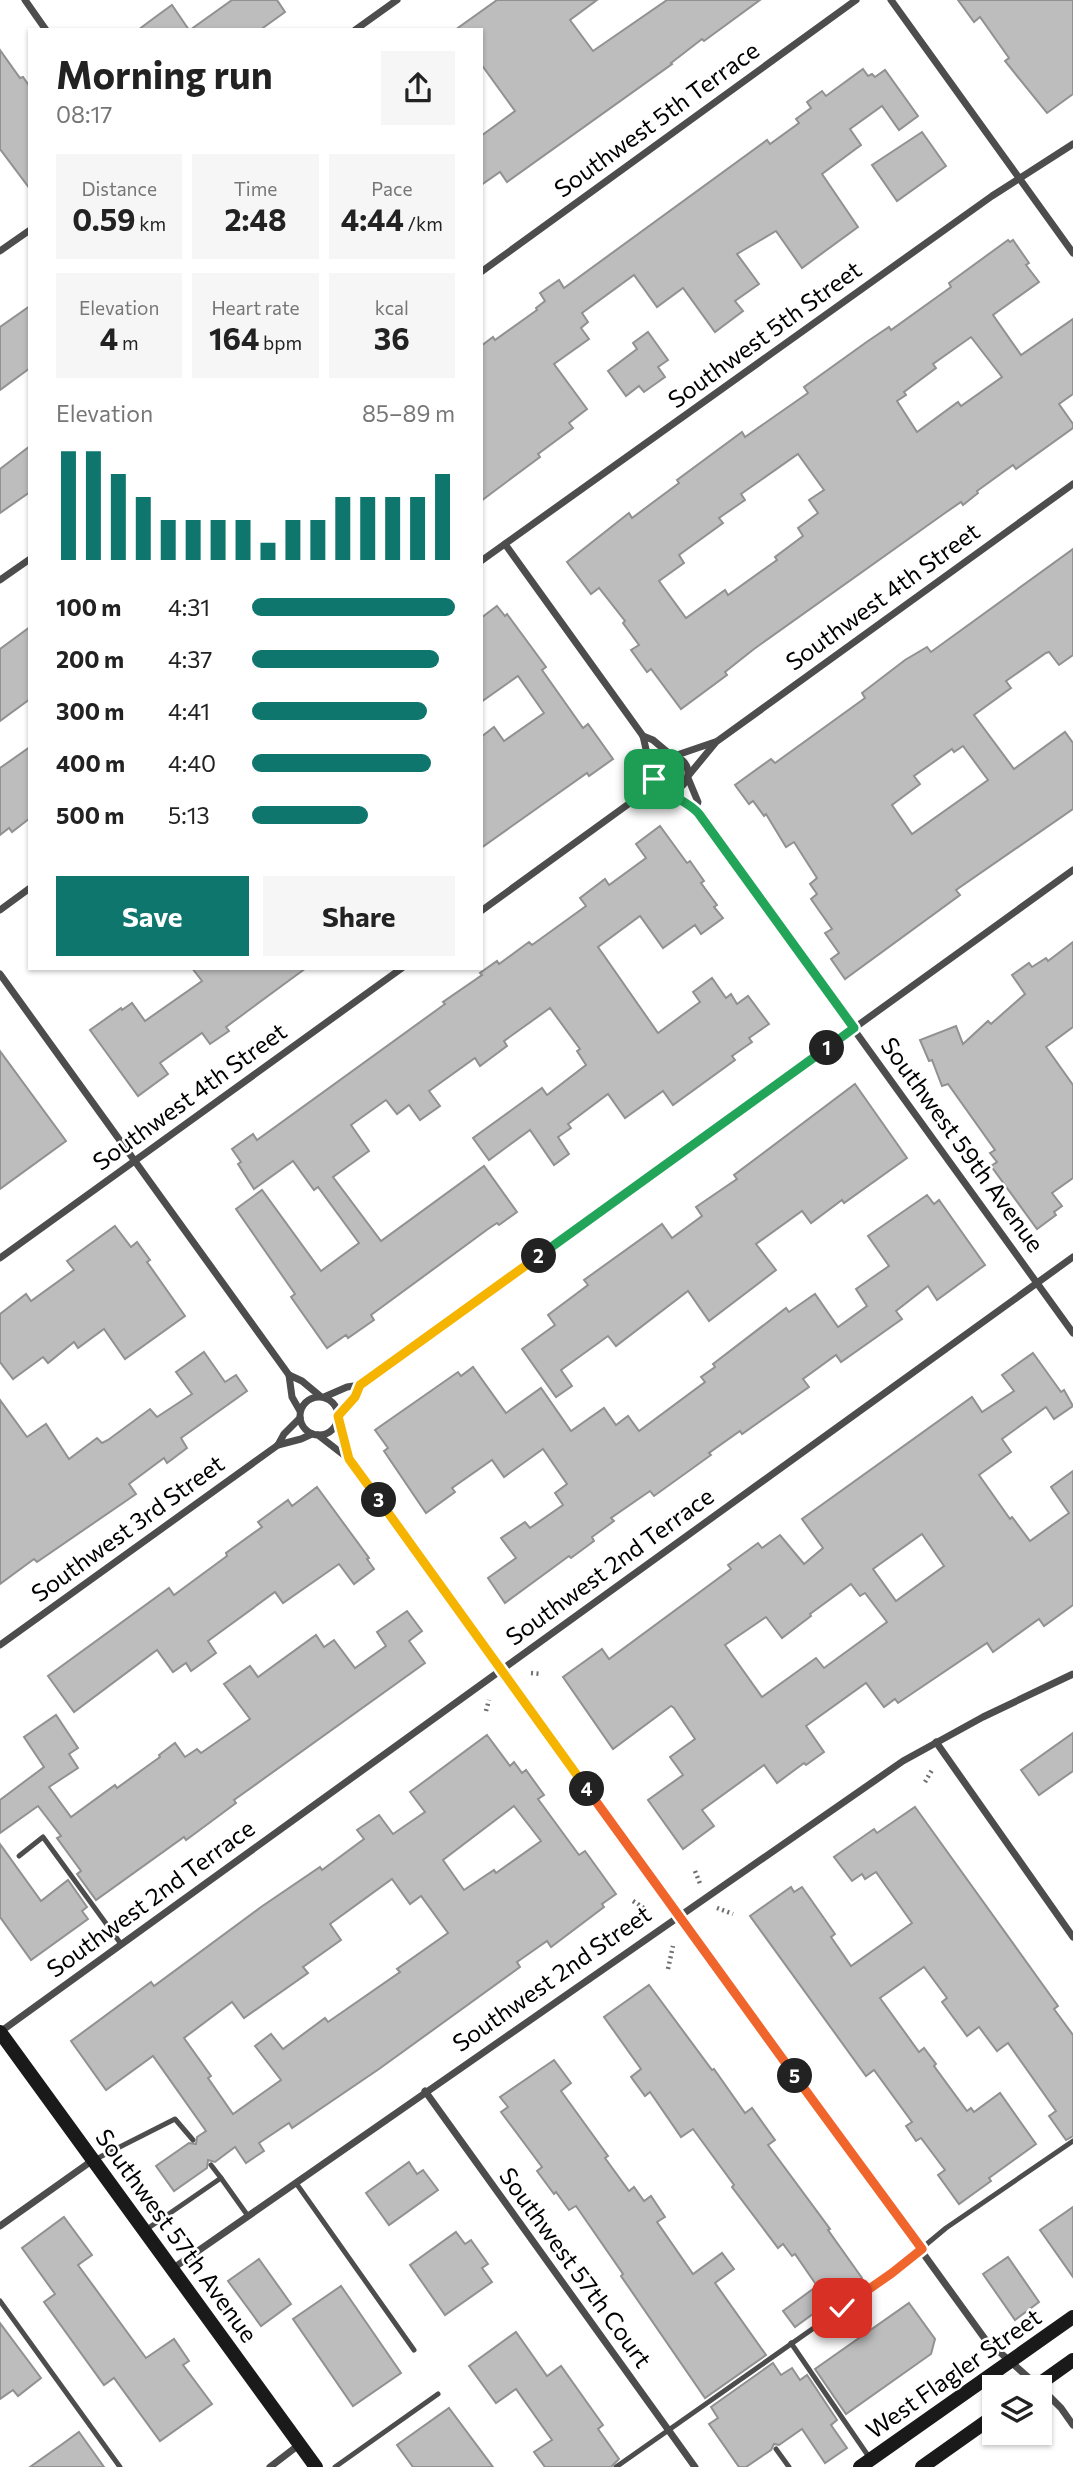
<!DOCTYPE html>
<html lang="en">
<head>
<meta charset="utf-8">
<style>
  :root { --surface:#fff; --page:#f6f6f6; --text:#222; --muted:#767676; --accent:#0f766e }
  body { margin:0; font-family:Commissioner,sans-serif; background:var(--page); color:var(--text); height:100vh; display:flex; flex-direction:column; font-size:26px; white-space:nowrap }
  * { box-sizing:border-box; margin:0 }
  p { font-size:23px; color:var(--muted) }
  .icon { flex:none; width:38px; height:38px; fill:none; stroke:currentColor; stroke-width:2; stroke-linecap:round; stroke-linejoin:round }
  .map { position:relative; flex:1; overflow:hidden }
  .sheet { position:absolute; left:28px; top:28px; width:455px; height:942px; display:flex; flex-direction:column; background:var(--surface); border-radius:0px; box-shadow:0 2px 5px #0004 }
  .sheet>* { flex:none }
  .fabs { position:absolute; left:982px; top:2375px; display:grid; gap:14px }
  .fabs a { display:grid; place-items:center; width:70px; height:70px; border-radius:0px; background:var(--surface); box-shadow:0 2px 5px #0004; font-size:35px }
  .pin { position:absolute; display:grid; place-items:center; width:60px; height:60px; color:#fff; margin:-30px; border-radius:14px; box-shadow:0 4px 10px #0006 }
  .km { position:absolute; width:35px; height:35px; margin:-18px; border-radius:50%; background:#222; color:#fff; font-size:19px; line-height:35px; text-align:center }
  .round { display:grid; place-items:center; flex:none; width:74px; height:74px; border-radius:0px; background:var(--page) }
  .overview { display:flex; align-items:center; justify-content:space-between; height:119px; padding:0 28px }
  h1 { font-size:38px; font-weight:700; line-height:52px }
  .stats { display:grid; grid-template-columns:repeat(3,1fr); gap:10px; height:119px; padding:7px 28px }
  .stats div { display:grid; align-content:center; border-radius:0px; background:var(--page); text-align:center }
  .stats b { font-size:30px; font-weight:700 }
  .stats small { font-size:19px; font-weight:400 }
  .stats p { font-size:19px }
  .chart { height:196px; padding:14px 28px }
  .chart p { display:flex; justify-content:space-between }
  .chart svg { width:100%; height:126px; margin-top:7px; stroke:var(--accent); stroke-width:6 }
  .cta { display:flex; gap:14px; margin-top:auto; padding:14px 28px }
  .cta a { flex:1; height:80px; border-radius:0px; background:var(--accent); color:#fff; font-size:28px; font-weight:700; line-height:80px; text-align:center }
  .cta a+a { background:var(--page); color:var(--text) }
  ul { padding:0 28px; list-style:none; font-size:23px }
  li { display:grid; grid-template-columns:112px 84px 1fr; align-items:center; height:52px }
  li i { height:18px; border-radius:9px; background:var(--accent) }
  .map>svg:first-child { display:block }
</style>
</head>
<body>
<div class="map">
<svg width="1073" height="2467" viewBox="0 0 1073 2467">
  <rect width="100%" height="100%" fill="#fff"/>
  <!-- building -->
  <g fill="#bdbdbd" stroke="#919191" stroke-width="2" fill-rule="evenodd">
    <polygon points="232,0 277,0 285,12 260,30 190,30"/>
    <polygon points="497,0 597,0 570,20 593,51 667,0 760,0 704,41 702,39 671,63 672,64 507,182 500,172 481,185 481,136 515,111 481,64 481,30 455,30"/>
    <polygon points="958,0 1073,0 1073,94 1047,113 1005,61 1009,58 980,17 974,22"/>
    <polygon points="172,5 189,30 138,30 154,18"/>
    <polygon points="0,50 20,78 23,77 30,87 30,189 0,149"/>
    <polygon points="863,69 868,76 872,74 875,77 885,70 918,116 899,130 882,106 850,129 861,145 822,174 858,227 802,268 776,231 737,254 759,284 735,301 743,311 715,332 683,288 657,307 634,275 582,313 588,322 581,328 589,339 554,364 587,409 569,423 573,428 538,454 540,457 481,501 481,346 493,337 495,340 537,310 536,308 545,301 540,293 559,280 564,288 767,140 770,144 799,123 796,119 811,108 807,102 822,91 826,96"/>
    <polygon points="922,132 946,166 897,201 872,165"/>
    <path d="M1008 240 1010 242 1013 240 1029 263 1026 265 1039 282 993 315 1021 355 1073 319V394L1059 404 1073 424V428L1016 469 1013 465 977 491 978 493 963 505 961 502 945 513 754 649 725 672 727 675 681 709 651 669 647 672 631 650 639 645 623 623 625 621 599 588 591 594 567 562 629 513 632 518 679 483 677 480 742 432 745 437 808 393 804 387 868 341 889 327 891 330 951 287 949 283ZM971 337 1002 377 961 406 958 402 917 432 897 401 906 395 904 392 936 368 933 364ZM798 454 824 490 809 500 818 513 798 528 803 536 775 557 777 560 728 595 725 590 686 618 659 581 684 563 679 555 723 523 719 518 745 500 741 494Z"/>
    <polygon points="30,306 30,368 0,390 0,327"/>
    <polygon points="648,332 668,360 658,367 665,377 644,392 639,386 626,396 608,371 637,349 633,343"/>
    <polygon points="30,446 30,492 0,513 0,469"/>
    <path d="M1073 549V655L1059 665 1049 652 1046 653 1006 681 1011 688 974 715 1014 769 1065 732 1073 743V809L956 890 960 895 845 979 831 959 839 953 825 933 832 929 811 899 817 894 810 884 817 878 794 842 786 847 766 814 764 816 753 801 749 804 735 785 771 759 775 763 865 698 862 693 905 660 927 647 931 652ZM963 746 988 780 912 834 892 805 920 784 914 776 952 749 954 752Z"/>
    <polygon points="497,606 505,616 507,614 546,667 542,670 583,728 588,724 613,759 589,776 587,773 481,848 481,737 494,727 504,741 544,713 518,676 481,702 481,618"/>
    <polygon points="30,627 30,699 0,721 0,649"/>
    <polygon points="30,747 30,818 12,832 9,828 0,835 0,768"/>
    <polygon points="660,826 687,863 690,861 704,881 701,883 717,905 714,907 723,918 701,934 695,925 663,948 640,916 598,947 658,1033 700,1002 693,992 712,978 726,998 731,994 737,1004 748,996 769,1024 749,1038 752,1042 732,1056 735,1060 673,1105 663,1091 625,1118 608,1094 568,1124 571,1128 558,1137 569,1154 554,1165 530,1130 489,1160 473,1138 542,1088 547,1095 586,1065 577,1051 580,1049 550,1008 504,1041 507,1046 480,1066 475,1058 429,1091 440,1106 420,1120 409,1105 397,1114 386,1100 351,1125 369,1151 333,1177 381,1241 484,1166 517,1212 499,1225 497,1223 488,1229 371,1315 374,1320 348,1338 346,1335 327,1348 291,1297 295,1294 236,1209 262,1190 321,1271 359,1243 318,1187 314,1190 293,1161 254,1189 238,1164 241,1162 232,1149 253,1134 257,1140 445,1004 443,1002 482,975 480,973 497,961 499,964 529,942 532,945 586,906 580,898 605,879 609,885 646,858 636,844"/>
    <polygon points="1073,942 1073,1027 1046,1047 1073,1085 1073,1178 1052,1193 1062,1206 1054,1212 1056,1215 1037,1229 991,1166 997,1162 990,1153 995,1150 948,1084 942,1086 932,1060 929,1061 920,1040 956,1026 963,1044 988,1021 991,1024 1025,994 1012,975 1029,963 1032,967 1046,958 1048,961"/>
    <polygon points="192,968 306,968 226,1027 229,1031 210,1044 202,1033 160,1063 168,1074 138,1096 90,1030 121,1008 122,1010 132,1003 145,1021 202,981"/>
    <polygon points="0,1051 66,1141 0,1189"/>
    <polygon points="855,1084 907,1158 844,1203 842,1200 811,1223 802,1211 756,1244 776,1270 709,1321 688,1291 616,1346 608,1336 561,1370 572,1386 556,1397 522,1349 555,1325 548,1315 588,1285 584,1280 662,1224 672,1238 702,1216 696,1207 737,1179 734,1175"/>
    <polygon points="927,1195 934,1204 939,1200 985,1265 937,1300 928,1286 896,1311 902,1319 841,1362 836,1355 803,1379 809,1387 742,1434 740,1431 709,1453 711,1455 654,1496 650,1491 611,1518 614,1521 592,1537 594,1541 571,1558 569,1556 505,1603 488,1578 516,1558 501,1538 525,1522 530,1528 563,1505 555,1493 567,1484 543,1449 504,1477 492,1460 452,1488 455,1492 426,1513 384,1451 388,1448 375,1430 458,1372 461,1376 473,1367 506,1413 541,1388 571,1431 604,1408 616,1425 628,1416 639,1431 705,1382 701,1377 715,1367 713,1364 786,1308 789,1312 815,1294 838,1327 867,1306 856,1289 889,1266 868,1236"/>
    <polygon points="115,1226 131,1247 137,1242 150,1260 147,1262 185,1316 125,1359 104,1329 78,1348 74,1342 48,1363 43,1357 13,1379 0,1362 0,1314 26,1294 31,1301 74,1270 67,1261"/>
    <polygon points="204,1352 225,1382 236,1375 247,1391 181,1438 187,1448 167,1463 164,1458 129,1484 136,1494 37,1562 34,1559 0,1584 0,1400 27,1437 46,1424 69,1459 97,1438 102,1443 108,1440 150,1409 157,1417 192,1394 176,1372"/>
    <path d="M1033 1353 1061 1392 1064 1390 1073 1406 1054 1419 1046 1407 1002 1439 1011 1452 979 1475 1010 1519 1012 1517 1030 1541 1069 1513 1051 1487 1073 1471V1605L1044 1626 1039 1619 993 1652 987 1643 898 1703 895 1699 884 1707 866 1683 806 1726 824 1752 806 1765 804 1763 777 1783 764 1765 702 1810 714 1826 683 1849 648 1800 683 1775 670 1757 695 1739 674 1708 671 1706 613 1749 563 1677 602 1649 609 1659 731 1569 728 1565 758 1543 762 1548 780 1535 804 1564 823 1548 802 1519 972 1397 982 1412 1014 1391 1002 1375ZM922 1534 944 1566 896 1601 873 1569ZM851 1584 860 1596 865 1593 887 1622 824 1668 816 1658 762 1697 725 1645 766 1617 782 1638 811 1616 810 1614Z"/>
    <polygon points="317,1487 369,1558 367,1559 374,1569 354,1584 339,1564 283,1603 275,1592 208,1641 216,1653 191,1671 186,1663 173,1672 157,1650 74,1712 48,1676 169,1588 174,1595 227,1556 226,1553 262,1527 258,1522 288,1500 292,1506"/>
    <polygon points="407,1611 422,1631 409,1641 425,1663 234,1800 236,1803 197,1832 186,1840 184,1837 96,1900 77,1874 81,1871 57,1838 61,1836 38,1806 0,1833 0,1800 44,1767 24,1737 56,1715 78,1748 69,1754 78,1768 49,1787 71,1817 115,1785 117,1788 160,1757 159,1755 175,1743 185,1757 197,1749 201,1753 250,1719 224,1684 250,1666 258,1677 316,1635 324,1647 334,1640 355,1668 386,1646 377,1632"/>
    <polygon points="1073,1733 1073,1771 1039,1795 1021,1770"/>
    <path d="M487 1735 510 1766 514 1762 522 1773 526 1770 544 1795 538 1799 579 1855 585 1851 616 1894 602 1904 604 1907 551 1947 547 1941 517 1962 520 1967 379 2069 292 2128 289 2123 259 2143 264 2151 246 2163 235 2147 215 2162 208 2160 207 2168 174 2191 156 2166 189 2143 196 2144 197 2137 206 2131 153 2056 106 2090 71 2041 151 1982 154 1986 261 1907 320 1867 322 1870 364 1839 357 1830 379 1815 393 1834 425 1812 410 1792ZM514 1806 541 1841 496 1873 494 1870 464 1890 443 1860ZM392 1879 410 1904 421 1896 448 1933 397 1969 400 1972 328 2022 325 2018 283 2049 271 2034 255 2046 281 2080 233 2114 208 2078 211 2076 184 2038 232 2002 244 2018 308 1973 303 1967 341 1940 330 1924Z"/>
    <polygon points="915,1807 1058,2006 1054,2009 1073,2035 1073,2136 1066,2140 1049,2116 1056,2111 1008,2043 997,2051 979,2027 967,2036 942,2002 947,1998 924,1967 880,1998 919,2052 924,2048 936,2064 934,2066 967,2111 971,2108 974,2112 1000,2093 1036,2144 989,2178 991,2181 959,2204 938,2175 945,2170 921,2138 916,2141 906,2126 912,2122 874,2070 866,2076 750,1916 791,1887 794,1892 802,1887 835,1934 831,1937 851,1966 912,1923 876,1872 865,1879 862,1874 852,1881 834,1857 874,1829 877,1833"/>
    <polygon points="0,1844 41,1901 68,1880 87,1907 82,1911 88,1919 31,1960 0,1917"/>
    <polygon points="649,1985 712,2070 714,2069 745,2113 752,2108 775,2140 768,2145 830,2229 828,2230 862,2278 795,2327 783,2311 817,2286 795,2254 792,2256 783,2244 778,2248 732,2187 734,2185 693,2129 681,2137 650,2092 645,2096 631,2077 641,2069 604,2017"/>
    <polygon points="554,2060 571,2083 561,2091 608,2156 605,2158 629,2191 634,2187 644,2201 651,2196 665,2217 657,2222 693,2274 722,2253 734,2269 715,2283 766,2355 705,2398 621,2276 623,2274 576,2206 569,2210 556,2192 554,2194 537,2171 542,2167 501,2112 508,2107 500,2097"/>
    <polygon points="409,2162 417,2174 423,2170 438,2190 389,2225 366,2193"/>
    <polygon points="1073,2207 1073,2277 1040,2230"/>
    <polygon points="64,2217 92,2255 78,2265 146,2358 174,2339 189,2361 183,2365 212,2404 160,2441 114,2378 104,2385 44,2302 55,2294 22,2248"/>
    <polygon points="456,2232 465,2244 471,2240 488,2264 482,2268 492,2282 445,2315 410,2265"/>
    <polygon points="1008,2257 1039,2302 1015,2320 983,2274"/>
    <polygon points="259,2259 291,2304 261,2326 228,2281"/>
    <polygon points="341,2286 401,2373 353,2406 293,2319"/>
    <polygon points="909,2303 935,2339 931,2354 846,2414 815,2369"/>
    <polygon points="0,2323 41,2378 18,2396 13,2390 0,2399"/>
    <polygon points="516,2332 547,2376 561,2366 603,2425 598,2429 619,2459 611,2467 545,2467 534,2452 552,2440 516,2389 496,2403 469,2366"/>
    <polygon points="773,2363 781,2375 792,2368 800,2380 807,2375 837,2420 831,2425 847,2448 825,2463 802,2429 779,2445 774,2444 771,2450 746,2467 739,2467 709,2424 718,2418 711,2407"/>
    <polygon points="449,2408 493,2467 413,2467 397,2445"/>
    <polygon points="79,2432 104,2467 30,2467 61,2445"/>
  </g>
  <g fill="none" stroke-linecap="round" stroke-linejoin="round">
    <!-- path -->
    <g stroke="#6f6f6f" stroke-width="4.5" stroke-dasharray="2 3.5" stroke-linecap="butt">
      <polyline points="531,1673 541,1674"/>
      <polyline points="486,1711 489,1700"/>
      <polyline points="925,1782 932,1770"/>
      <polyline points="695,1871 701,1886"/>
      <polyline points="633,1901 647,1910"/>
      <polyline points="717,1908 733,1914"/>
      <polyline points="668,1969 673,1946"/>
    </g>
    <!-- service -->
    <g stroke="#4d4d4d" stroke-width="5">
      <polyline points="19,1856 43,1837 121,1944"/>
      <polyline points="96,2159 175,2119 193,2140"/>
      <polyline points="211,2165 221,2178"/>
      <polyline points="296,2183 414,2350"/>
      <polyline points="144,2231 221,2178 248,2216"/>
      <polyline points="0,2301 120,2467"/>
      <polyline points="791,2343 869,2457"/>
      <polyline points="776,2449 789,2467"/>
      <polyline points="335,2467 438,2394"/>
      <polyline points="616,2467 892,2273 946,2228 1073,2141"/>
    </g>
    <!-- minor -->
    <g stroke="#4d4d4d" stroke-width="7">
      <polyline points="25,0 46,30"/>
      <polyline points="891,0 1073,253"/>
      <polyline points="355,30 397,0"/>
      <polyline points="0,251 30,230"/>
      <polyline points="481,272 856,0"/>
      <polyline points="505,544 643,736 648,758 654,771"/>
      <polyline points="481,561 992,196 1073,144"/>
      <polyline points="0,580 30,559"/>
      <polyline points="643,736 653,740 672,756"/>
      <circle cx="671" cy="773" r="17"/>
      <polyline points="674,756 715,742"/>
      <polyline points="688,776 716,742 1073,484"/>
      <polyline points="688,778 698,802 695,810"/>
      <polyline points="669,791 699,815 1073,1333"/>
      <polyline points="634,800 636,791 654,773"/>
      <polyline points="0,910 30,888"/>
      <polyline points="481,911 634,800 656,796 666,790"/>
      <polyline points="0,974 289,1375 302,1381 320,1396"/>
      <polyline points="0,1258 402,968"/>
      <polyline points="289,1375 292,1397 300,1411"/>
      <circle cx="319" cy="1416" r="19"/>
      <polyline points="324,1397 347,1387 360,1385 1073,870"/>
      <polyline points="338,1416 355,1397 360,1385"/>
      <polyline points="337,1420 348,1446 349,1459"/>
      <polyline points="318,1435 349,1459 985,2339 1039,2387"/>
      <polyline points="278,1445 301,1439 312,1434"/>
      <polyline points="0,1645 278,1445 284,1434 300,1418"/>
      <polyline points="936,1742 1073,1937"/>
      <polyline points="0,2032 1073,1257"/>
      <polyline points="425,2091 695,2467"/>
      <polyline points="0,2226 93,2160"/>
      <polyline points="172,2269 903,1761 983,1717 1073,1674"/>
      <polyline points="1040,2387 1061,2408 1073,2425"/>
      <polyline points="270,2467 300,2444"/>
    </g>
    <!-- secondary -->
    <g stroke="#1a1a1a" stroke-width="14">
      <polyline points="0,2032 316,2467"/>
      <polyline points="1035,2387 1073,2360"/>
      <polyline points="860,2467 1073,2317"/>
      <polyline points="922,2467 994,2416"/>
    </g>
  </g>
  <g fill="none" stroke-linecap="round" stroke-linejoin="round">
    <defs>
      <path id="split-1" d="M654 779C664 795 688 800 699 814L854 1028 827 1048"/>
      <polyline id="split-2" points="539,1256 827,1048"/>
      <polyline id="split-3" points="379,1500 349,1459 338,1416 355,1397 360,1385 539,1256"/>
      <polyline id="split-4" points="379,1500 587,1789"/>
      <polyline id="split-5" points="587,1789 795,2076"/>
      <polyline id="split-6" points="795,2076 922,2249 892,2273 842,2308"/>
    </defs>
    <!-- split-1 casing -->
    <use href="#split-1" stroke="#fff" stroke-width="14"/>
    <!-- split-2 casing -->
    <use href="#split-2" stroke="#fff" stroke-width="14"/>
    <!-- split-3 casing -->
    <use href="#split-3" stroke="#fff" stroke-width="14"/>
    <!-- split-4 casing -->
    <use href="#split-4" stroke="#fff" stroke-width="14"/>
    <!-- split-5 casing -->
    <use href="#split-5" stroke="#fff" stroke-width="14"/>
    <!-- split-6 casing -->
    <use href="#split-6" stroke="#fff" stroke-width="14"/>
    <!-- split-1 -->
    <use href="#split-1" stroke="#22a559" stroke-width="9"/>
    <!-- split-2 -->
    <use href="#split-2" stroke="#22a559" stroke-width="9"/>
    <!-- split-3 -->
    <use href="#split-3" stroke="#f5b400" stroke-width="9"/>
    <!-- split-4 -->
    <use href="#split-4" stroke="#f5b400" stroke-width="9"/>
    <!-- split-5 -->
    <use href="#split-5" stroke="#f0652b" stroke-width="9"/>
    <!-- split-6 -->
    <use href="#split-6" stroke="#f0652b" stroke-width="9"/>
  </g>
  <g text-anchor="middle" stroke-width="5" stroke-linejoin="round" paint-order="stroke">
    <!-- street labels -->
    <g font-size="24" fill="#000" stroke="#fff">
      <text transform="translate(657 120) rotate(-36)" y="8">Southwest 5th Terrace</text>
      <text transform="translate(765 335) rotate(-36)" y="8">Southwest 5th Street</text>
      <text transform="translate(883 597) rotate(-36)" y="8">Southwest 4th Street</text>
      <text transform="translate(190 1097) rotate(-36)" y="8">Southwest 4th Street</text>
      <text transform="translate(962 1145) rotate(54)" y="8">Southwest 59th Avenue</text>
      <text transform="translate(128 1529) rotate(-36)" y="8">Southwest 3rd Street</text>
      <text transform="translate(610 1567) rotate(-36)" y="8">Southwest 2nd Terrace</text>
      <text transform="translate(151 1899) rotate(-36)" y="8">Southwest 2nd Terrace</text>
      <text transform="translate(552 1979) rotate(-35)" y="8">Southwest 2nd Street</text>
      <text transform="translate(176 2236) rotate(54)" y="8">Southwest 57th Avenue</text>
      <text transform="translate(575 2268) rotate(54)" y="8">Southwest 57th Court</text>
      <text transform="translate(954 2374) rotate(-35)" y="8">West Flagler Street</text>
    </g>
  </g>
</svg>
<div class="fabs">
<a><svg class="icon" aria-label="layers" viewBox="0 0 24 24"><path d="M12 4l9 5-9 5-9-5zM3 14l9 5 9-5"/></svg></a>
</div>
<div class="pin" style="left:654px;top:779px;background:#1e9e55"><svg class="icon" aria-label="arrive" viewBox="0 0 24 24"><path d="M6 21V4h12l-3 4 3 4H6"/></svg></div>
<div class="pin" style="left:842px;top:2308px;background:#d93025"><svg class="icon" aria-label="check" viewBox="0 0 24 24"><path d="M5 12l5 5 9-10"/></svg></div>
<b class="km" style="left:827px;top:1048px">1</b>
<b class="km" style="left:539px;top:1256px">2</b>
<b class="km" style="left:379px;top:1500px">3</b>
<b class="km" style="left:587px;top:1789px">4</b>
<b class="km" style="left:795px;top:2076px">5</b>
<section class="sheet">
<div class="overview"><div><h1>Morning run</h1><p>08:17</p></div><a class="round"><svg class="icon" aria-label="share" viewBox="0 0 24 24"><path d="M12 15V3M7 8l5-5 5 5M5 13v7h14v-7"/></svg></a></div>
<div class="stats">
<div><p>Distance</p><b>0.59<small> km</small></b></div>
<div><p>Time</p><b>2:48</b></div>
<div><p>Pace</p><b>4:44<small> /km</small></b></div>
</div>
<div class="stats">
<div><p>Elevation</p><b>4<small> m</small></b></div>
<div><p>Heart rate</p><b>164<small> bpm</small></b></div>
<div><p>kcal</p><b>36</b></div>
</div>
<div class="chart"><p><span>Elevation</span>85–89 m</p>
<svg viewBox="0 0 160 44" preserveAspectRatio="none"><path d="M5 44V6M15 44V6M25 44V14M35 44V22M45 44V30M55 44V30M65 44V30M75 44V30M85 44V38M95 44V30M105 44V30M115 44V22M125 44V22M135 44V22M145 44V22M155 44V14"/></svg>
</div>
<ul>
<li><b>100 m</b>4:31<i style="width:100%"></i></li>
<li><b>200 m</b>4:37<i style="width:92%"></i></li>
<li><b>300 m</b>4:41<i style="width:86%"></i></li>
<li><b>400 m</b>4:40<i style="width:88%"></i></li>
<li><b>500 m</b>5:13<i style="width:57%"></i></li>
</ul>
<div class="cta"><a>Save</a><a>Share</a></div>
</section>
</div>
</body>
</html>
